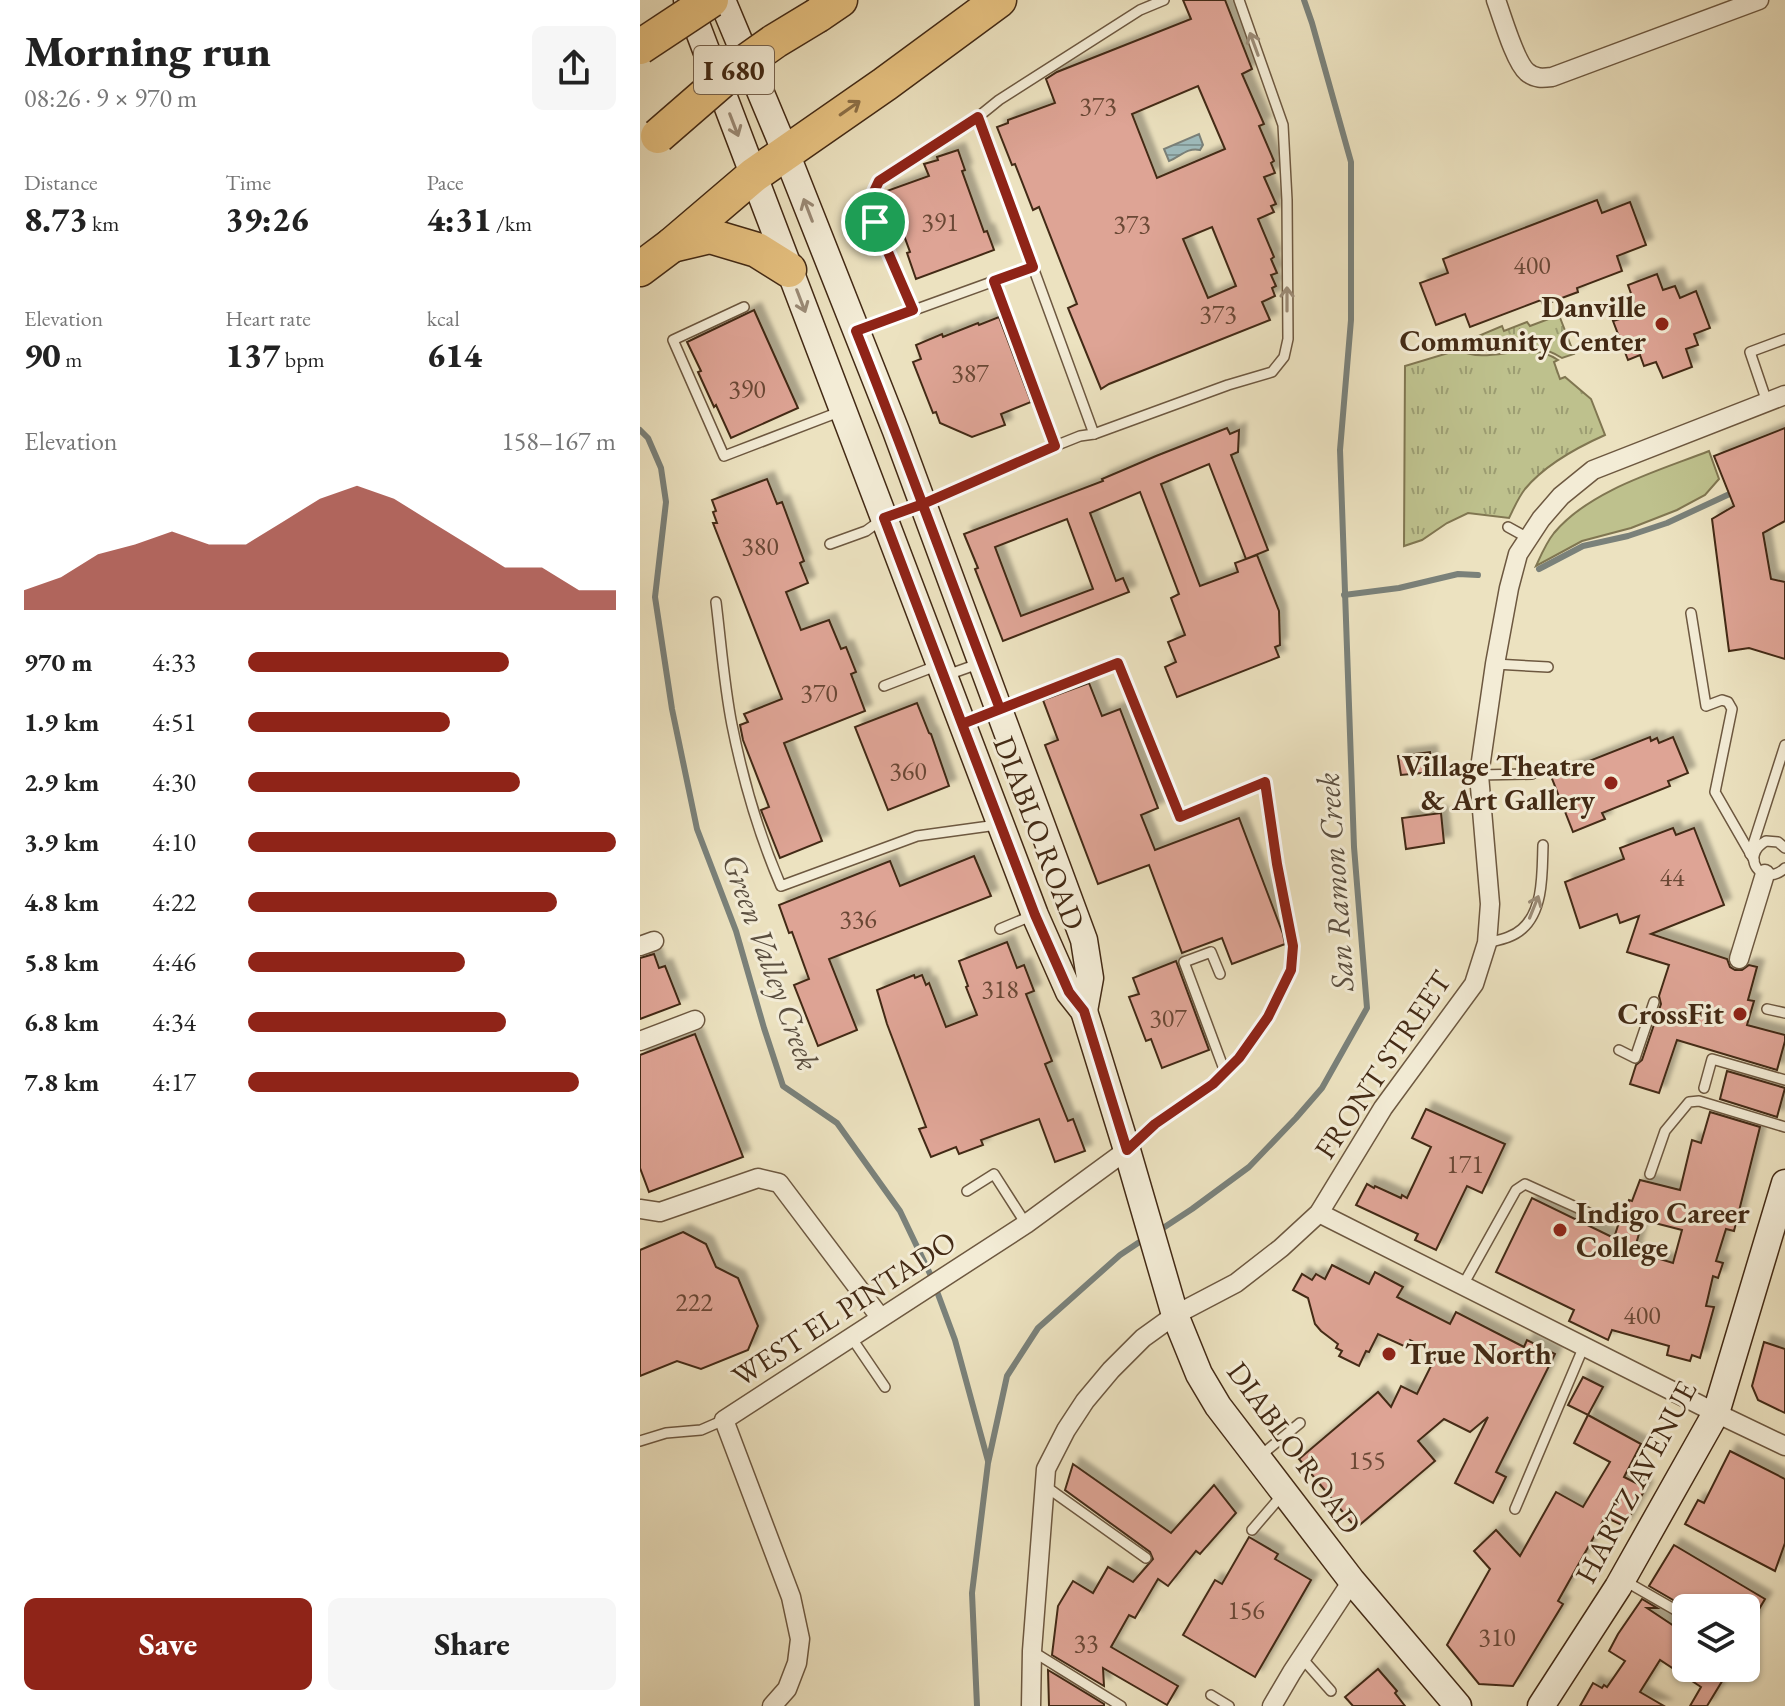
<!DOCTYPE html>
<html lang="en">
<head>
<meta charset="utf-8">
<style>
  :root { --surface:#fff; --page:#f6f6f6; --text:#222; --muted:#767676; --accent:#8f2418 }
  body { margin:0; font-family:"EB Garamond",serif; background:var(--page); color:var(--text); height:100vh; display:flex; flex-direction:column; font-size:30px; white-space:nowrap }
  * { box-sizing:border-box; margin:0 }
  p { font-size:26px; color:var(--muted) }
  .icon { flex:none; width:44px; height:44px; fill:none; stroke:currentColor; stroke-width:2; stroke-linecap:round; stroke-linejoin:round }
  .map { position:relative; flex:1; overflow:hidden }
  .details { display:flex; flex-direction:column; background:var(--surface); width:640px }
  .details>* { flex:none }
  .tools { position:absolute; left:1032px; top:1594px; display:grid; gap:16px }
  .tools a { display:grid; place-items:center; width:88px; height:88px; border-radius:12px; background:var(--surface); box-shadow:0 2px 6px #0004; font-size:40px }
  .pin { position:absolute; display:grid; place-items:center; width:68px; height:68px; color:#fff; margin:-34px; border:4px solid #fff; border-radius:50%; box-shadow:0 2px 8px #0007 }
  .round { display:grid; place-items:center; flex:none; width:84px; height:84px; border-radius:12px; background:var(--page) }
  .overview { display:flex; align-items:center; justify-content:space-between; height:136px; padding:0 24px }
  h1 { font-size:44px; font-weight:800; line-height:60px }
  .figures { display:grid; grid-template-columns:repeat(3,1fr); gap:12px; height:136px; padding:8px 24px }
  .figures div { display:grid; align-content:center }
  .figures b { font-size:34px; font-weight:800 }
  .figures small { font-size:22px; font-weight:400 }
  .figures p { font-size:22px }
  .chart { height:224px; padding:16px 24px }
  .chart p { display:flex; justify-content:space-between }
  .chart svg { width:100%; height:144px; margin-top:8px; fill:var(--accent); opacity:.7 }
  .primary-button { display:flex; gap:16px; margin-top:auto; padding:16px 24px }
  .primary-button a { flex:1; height:92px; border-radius:12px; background:var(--accent); color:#fff; font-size:32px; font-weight:800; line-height:92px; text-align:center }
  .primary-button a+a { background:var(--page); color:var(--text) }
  ul { padding:0 24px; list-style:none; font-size:26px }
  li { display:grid; grid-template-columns:128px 96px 1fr; align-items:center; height:60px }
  li i { height:20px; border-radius:10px; background:var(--accent) }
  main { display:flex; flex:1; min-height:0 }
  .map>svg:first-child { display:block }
</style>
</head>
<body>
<main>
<section class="details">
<div class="overview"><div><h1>Morning run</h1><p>08:26 · 9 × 970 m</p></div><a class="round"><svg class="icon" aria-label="share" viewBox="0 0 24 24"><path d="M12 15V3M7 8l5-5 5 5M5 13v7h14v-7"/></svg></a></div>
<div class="figures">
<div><p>Distance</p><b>8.73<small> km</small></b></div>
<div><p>Time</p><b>39:26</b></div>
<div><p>Pace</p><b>4:31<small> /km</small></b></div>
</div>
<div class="figures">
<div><p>Elevation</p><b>90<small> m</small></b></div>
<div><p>Heart rate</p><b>137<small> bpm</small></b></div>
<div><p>kcal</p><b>614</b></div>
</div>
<div class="chart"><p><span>Elevation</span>158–167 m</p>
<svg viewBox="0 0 160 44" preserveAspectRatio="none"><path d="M0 44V38L10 34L20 27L30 24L40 20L50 24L60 24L70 17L80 10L90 6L100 10L110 17L120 24L130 31L140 31L150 38L160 38V44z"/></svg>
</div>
<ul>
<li><b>970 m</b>4:33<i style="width:71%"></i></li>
<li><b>1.9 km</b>4:51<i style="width:55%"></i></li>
<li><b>2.9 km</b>4:30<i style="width:74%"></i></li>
<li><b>3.9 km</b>4:10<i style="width:100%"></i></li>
<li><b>4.8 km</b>4:22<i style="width:84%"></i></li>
<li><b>5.8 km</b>4:46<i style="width:59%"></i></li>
<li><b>6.8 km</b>4:34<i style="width:70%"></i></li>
<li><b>7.8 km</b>4:17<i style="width:90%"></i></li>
</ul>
<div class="primary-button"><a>Save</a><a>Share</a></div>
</section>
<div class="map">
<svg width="1145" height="1706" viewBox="0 0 1145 1706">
  <defs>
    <pattern id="grass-tufts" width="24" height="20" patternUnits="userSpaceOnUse" patternTransform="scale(2)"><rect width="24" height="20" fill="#bec18d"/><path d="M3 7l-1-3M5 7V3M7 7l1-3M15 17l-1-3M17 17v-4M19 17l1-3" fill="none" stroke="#9c9d72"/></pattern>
    <pattern id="water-rules" width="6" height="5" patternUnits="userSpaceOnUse" patternTransform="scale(2)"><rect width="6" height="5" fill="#9ebbbd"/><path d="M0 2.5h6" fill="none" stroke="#829898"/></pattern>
    <filter id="shadow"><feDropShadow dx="7" dy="-7" stdDeviation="2" flood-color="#0004"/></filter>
  </defs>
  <rect width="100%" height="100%" fill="#ece2c0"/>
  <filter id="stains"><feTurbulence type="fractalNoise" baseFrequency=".0025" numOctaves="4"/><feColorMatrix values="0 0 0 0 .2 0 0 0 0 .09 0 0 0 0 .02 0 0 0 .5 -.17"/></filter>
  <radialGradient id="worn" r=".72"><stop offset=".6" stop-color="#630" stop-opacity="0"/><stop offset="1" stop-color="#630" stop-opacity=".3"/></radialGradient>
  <!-- grass -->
  <g fill="url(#grass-tufts)" stroke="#807651" stroke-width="2">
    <path d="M919 315 934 354 922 358C891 339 874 351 842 352L836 337 862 326 864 331 887 322 890 326Z"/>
    <path d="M818 350C852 366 885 338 918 360L914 362 920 379 925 377 951 399 965 435C938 447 904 466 885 489 878 498 874 508 869 518L828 513 807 523 782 540 764 546 765 366Z"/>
  </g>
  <!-- park -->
  <path fill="#bec18d" stroke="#807651" stroke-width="2" d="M1069 451 1079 479 1065 495 1037 510 991 528 942 541 896 566C901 555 906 543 914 533 950 490 1018 471 1069 451Z"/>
  <!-- water -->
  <path fill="url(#water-rules)" stroke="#7a817a" stroke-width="2" d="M559 134 563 145 560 150C547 147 540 157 529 161L524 149Z"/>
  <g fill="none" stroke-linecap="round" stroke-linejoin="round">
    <!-- stream -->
    <g stroke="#7a817a" stroke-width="6">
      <polyline points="0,430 8,438 21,468 26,502 15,597 32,709 57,829 96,931 124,1028 143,1086 197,1123 260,1211 292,1278 315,1340 348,1461"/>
      <polyline points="899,569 943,546 988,536 1027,523 1096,491"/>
      <polyline points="704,595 759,588 818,574 838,575"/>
      <polyline points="517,1232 552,1209 609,1167 656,1118 682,1088 727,1008 714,847 700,450 711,320 711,162 672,23 664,0"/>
      <polyline points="337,1706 332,1593 348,1463 367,1376 398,1328 480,1255 507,1237"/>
    </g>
  </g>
  <!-- building -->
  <g fill="#dea495" stroke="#432a15" stroke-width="2" fill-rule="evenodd" filter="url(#shadow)">
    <path d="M543 0H585L612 69 602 74 624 124 619 126 634 161 631 163 635 173 624 177 636 204 631 206 634 212 618 219 634 257 631 259 637 273 631 275 636 286 632 288 635 296 622 302 630 320 469 384 461 389 428 308 437 304 399 207 393 210 375 164 372 165 357 127 368 123V120L415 103 406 79 417 72 551 19ZM558 86 585 149 517 178 492 114ZM572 227 596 286 568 298 543 239Z"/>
    <polygon points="318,150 325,170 322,171 344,232 347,231 354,250 276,279 267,253 270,252 255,211 252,212 244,192 289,176 284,164 298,160 297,157"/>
    <polygon points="957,200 962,213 990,202 1006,245 977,256 982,271 937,288 938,292 903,305 901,300 830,327 825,314 796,325 780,283 808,273 803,259"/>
    <polygon points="1017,274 1023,290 1035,286 1040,298 1056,291 1070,328 1054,334 1058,345 1046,349 1052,367 1023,378 1016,362 1004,366 1000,355 988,360 973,321 986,317 982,306 994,302 988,285"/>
    <polygon points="114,310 158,408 91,438 76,405 74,407 58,372 61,371 47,342"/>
    <polygon points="359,317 391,402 361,414 365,425 332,437 300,423 296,412 293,413 273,362 281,359 276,345 302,334 303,337 338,323 339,325"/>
    <path d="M587 428 590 434 599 430 598 452 591 455 628 550 606 559 569 464 521 484 560 586 598 572 595 563 617 555 639 611 640 645 635 647 639 657 537 697 525 667 536 662 528 642 545 635 531 598 539 594 500 492 450 513 476 581 483 578 489 592 363 641 335 569 338 568 324 534 463 481 462 479 516 456ZM427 519 453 589 381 616 355 547Z"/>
    <polygon points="1145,428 1145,521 1123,533 1131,579 1145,582 1145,659 1109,648 1089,651 1072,519 1094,506 1074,456"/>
    <polygon points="127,479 137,504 142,502 164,561 160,563 168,583 146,592 161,630 189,620 201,649 206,647 216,672 211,674 225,711 144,743 182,841 140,858 121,810 129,807 103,740 100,725 108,722 104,714 142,699 73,523 77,523 73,512 76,511 72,500"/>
    <polygon points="449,683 462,716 480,709 518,808 501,815 515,850 599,818 643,934 645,944 592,964 582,938 542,953 509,865 458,884 405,745 418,740 403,700"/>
    <polygon points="277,703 289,733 291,734 309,786 248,810 215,727"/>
    <polygon points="1010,737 1011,741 1017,738 1019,743 1033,737 1048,773 1028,781 1030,786 962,813 965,819 933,832 911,776"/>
    <polygon points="790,752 792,772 761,775 758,756"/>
    <polygon points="801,813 804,843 766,849 762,818"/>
    <polygon points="1033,828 1036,835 1054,828 1084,905 1011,934 1087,959 1090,967 1095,970 1102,970 1109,965 1117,967 1108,1000 1114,1001 1107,1025 1145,1035 1145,1041 1137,1070 1037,1040 1019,1093 990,1084 996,1065 1002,1060 1021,1004 1019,996 1029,965 987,952 999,916 980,923 977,914 940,928 925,882 984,859 980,848"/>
    <polygon points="334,856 351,896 189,959 217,1030 178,1046 154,985 169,979 152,932 149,933 139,905 250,861 260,886"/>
    <polygon points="367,942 377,968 384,965 394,991 386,994 412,1061 405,1064 428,1121 433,1119 445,1151 415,1162 399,1119 341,1140 343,1145 319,1154 316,1147 291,1157 279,1129 286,1127 247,1024 237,990 274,975 275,978 282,975 286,985 289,983 306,1027 337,1015 326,987 328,986 319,961"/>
    <polygon points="14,954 19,968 25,966 40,1004 0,1019 0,958"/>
    <polygon points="536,961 569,1050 522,1068 511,1039 506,1041 489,997 499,994 493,978"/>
    <polygon points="55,1034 103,1157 9,1192 0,1168 0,1055"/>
    <polygon points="1087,1071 1145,1088 1137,1117 1080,1099"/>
    <polygon points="786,1109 865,1144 842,1193 827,1186 796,1250 775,1240 778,1234 716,1205 727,1184 734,1188 735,1186 761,1198 762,1195 767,1198 791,1147 772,1138"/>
    <path d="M1070 1112 1120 1127 1094 1231 1086 1229 1076 1261 1083 1263 1078 1278 1073 1276 1066 1306 1074 1307 1060 1358 1052 1355 1050 1361 1027 1355 1029 1346 972 1330 968 1340 929 1321 934 1310 856 1272 892 1198 974 1238 980 1219 984 1220 989 1200 992 1201 1000 1180 1040 1190 1052 1140 1061 1143ZM1003 1220 1042 1230 1033 1263 994 1251Z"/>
    <polygon points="43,1232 66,1244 76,1267 98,1278 118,1326 108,1350 61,1369 37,1361 0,1376 0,1250"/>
    <polygon points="692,1265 729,1284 735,1272 763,1287 757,1297 810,1324 816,1312 884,1347 887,1340 915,1354 856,1472 866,1477 853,1503 815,1483 848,1417 830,1432 804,1419 778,1441 795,1461 716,1528 659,1459 738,1392 751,1407 761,1386 777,1394 797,1354 770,1340 766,1347 738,1334 729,1352 726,1351 719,1366 699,1356 702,1351 696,1348 698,1344 681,1331 675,1324 668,1298 653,1290 662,1274 672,1280 676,1274 685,1279"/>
    <polygon points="1124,1342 1145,1349 1145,1413 1118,1400 1112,1386"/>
    <polygon points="943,1377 963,1387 948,1415 928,1405"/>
    <polygon points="948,1415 1001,1444 984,1477 1006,1488 984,1526 965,1517 918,1601 923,1604 873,1686 839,1684 807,1645 850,1569 834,1551 856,1530 880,1556 916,1492 943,1507 970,1462 934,1443"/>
    <polygon points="1090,1451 1145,1479 1145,1543 1135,1571 1045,1524 1058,1500 1064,1503"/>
    <polygon points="433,1464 531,1533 574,1485 596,1513 560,1554 556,1551 528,1586 518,1579 495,1618 489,1615 471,1647 538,1686 527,1705 463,1668 464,1686 412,1655 418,1606 433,1581 453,1593 468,1567 493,1582 513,1559 510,1552 425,1490"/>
    <polygon points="609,1537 638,1554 635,1559 671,1580 615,1677 543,1635 575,1580 582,1584"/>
    <polygon points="1034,1545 1125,1599 1106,1631 1106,1608 1047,1608 1009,1586"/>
    <polygon points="1002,1599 1017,1608 1007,1608 1046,1634 1046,1668 1068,1668 1084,1678 1067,1706 1050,1706 1061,1687 1020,1660 1000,1692 1024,1706 940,1706 953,1683 962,1688 964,1685 967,1687 985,1661 969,1651 978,1634"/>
    <polygon points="738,1669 757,1691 755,1693 765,1706 713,1706 705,1697"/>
    <polygon points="408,1670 464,1704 464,1706 409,1706"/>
  </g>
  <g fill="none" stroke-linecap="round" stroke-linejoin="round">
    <defs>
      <g id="lane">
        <polyline points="338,117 454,434"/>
        <polyline points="354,281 415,446"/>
        <polyline points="104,307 33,340 84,456 199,412"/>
        <polyline points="273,310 235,222 230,200 239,181 338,117 359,100 500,10 524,0"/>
        <polyline points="219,330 393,267"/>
        <polyline points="1127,402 1110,352 1145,339"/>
        <polyline points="868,527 888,538"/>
        <polyline points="190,544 226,531 244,518 283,504 415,446 440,436 454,434 588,385 632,372 644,357 648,339 647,200 643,125 599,0"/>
        <path d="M76 602C81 642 84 685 92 725 103 780 119 835 141 886L277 836 357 825"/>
        <polyline points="1051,613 1066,706 1082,700 1088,702 1092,709 1075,792 1114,860"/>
        <polyline points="855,664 908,667"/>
        <polyline points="307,675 338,664"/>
        <polyline points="244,686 296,666"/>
        <polyline points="325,723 478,663 540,817 625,782 637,864 653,946 651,970 628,1017 599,1058 573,1084 515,1124 490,1148"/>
        <polyline points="839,775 892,774"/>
        <path d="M1145 848 1138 842 1126 841C1099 856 1122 889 1145 868"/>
        <polyline points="1110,854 1145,745"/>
        <polyline points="360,929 391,916"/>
        <path d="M847 943C858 940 872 938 882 929 904 910 902 872 903 845"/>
        <polyline points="580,974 571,952 544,962 585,1072"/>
        <polyline points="1127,1009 1145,1013"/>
        <polyline points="979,1050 995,1058 1014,1002"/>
        <polyline points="1064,1088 1072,1059 1145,1080"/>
        <polyline points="1010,1174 1025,1131 1049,1102 1059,1101 1145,1127"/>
        <polyline points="327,1191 354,1174 386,1224"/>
        <polyline points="823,1285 876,1190 885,1184 960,1218"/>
        <polyline points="211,1337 245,1387"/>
        <polyline points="0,1441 26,1433 61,1430 84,1420"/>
        <polyline points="620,1456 660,1423"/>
        <polyline points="405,1486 506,1558"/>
        <polyline points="875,1509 944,1346"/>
        <polyline points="612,1530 642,1495"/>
        <polyline points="985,1581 1046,1616"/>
        <polyline points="392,1651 481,1706"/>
        <polyline points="661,1657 691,1691"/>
        <polyline points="571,1695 589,1706"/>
      </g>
      <g id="street">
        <path d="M856 0C862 16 875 62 887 72 895 79 903 78 912 77L1119 0"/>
        <polyline points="0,946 14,941"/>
        <polyline points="1099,959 1125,874"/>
        <polyline points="0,1041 55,1020"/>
        <polyline points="0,1209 20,1212 118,1178 139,1183 240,1317"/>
        <polyline points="679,1213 1076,1413 1145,1446"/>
        <polyline points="132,1706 147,1689 157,1663 160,1639 151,1597 84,1420 386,1224 487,1150"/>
        <polyline points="391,1706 392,1651 406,1469 426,1430 445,1401 471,1370 503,1338 535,1315 596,1283 641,1248 679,1213 743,1108 834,984 847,943 850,904 839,775 855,664 869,588 878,554 901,519 921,496 953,470 1145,395"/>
        <polyline points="632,1706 652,1672 712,1581"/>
      </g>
      <g id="secondary">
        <polyline points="47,0 395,915 429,992 444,1011 487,1150 535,1315 559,1374 578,1406 712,1581 818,1706"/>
        <polyline points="82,0 146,153 256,431 444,940 450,978 444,1011"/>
        <polyline points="901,1706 978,1587 1076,1413 1145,1183"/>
      </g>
      <g id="highway">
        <polyline points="178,15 200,0"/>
        <polyline points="32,245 70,236 117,250 149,270"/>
        <polyline points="0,269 32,245 114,175 245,84 359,0"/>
      </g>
    </defs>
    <!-- lane casing -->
    <use href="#lane" stroke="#6d5840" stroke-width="12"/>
    <!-- street casing -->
    <use href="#street" stroke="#6d5840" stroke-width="21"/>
    <!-- secondary casing -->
    <use href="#secondary" stroke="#432a15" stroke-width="29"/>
    <!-- highway casing -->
    <use href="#highway" stroke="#432a15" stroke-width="37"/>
    <!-- lane -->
    <use href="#lane" stroke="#f3ecd6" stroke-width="9"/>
    <!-- street -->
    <use href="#street" stroke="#f3ecd6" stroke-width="18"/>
    <!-- secondary -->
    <use href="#secondary" stroke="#f3ecd6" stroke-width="26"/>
    <!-- highway -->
    <use href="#highway" stroke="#e6c180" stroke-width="34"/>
    <defs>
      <g id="highway-bridge">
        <polyline points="0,47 71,0"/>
        <polyline points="18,136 94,70 135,41 178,15"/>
      </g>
    </defs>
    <!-- highway-bridge casing -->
    <use href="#highway-bridge" stroke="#432a15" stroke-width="37" stroke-linecap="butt"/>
    <!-- highway-bridge -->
    <use href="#highway-bridge" stroke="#e6c180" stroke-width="34"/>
  </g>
  <!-- one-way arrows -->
  <defs><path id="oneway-shaft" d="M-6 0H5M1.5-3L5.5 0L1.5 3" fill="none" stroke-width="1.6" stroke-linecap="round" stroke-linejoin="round" transform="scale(2)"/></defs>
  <g stroke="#9b8b76">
    <use href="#oneway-shaft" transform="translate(614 44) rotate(-110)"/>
    <use href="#oneway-shaft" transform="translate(94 125) rotate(69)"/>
    <use href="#oneway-shaft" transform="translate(168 210) rotate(-111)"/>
    <use href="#oneway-shaft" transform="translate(647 299) rotate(-90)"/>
    <use href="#oneway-shaft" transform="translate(161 301) rotate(69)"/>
    <use href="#oneway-shaft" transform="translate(894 907) rotate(-68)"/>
  </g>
  <use stroke="#8c6e45" href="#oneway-shaft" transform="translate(210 108) rotate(-35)"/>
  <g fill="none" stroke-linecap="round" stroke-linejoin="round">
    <defs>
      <path id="route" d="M235 222 273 310 216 331C266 456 311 583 360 709L322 724 395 915 429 992 444 1011 487 1150 515 1124 573 1084 599 1058 628 1017 651 970 653 946 637 864 625 782 540 817 478 663 322 724 244 518 283 504 415 446 354 281 393 267 338 117 239 181 230 200 235 222"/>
    </defs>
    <!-- route casing -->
    <use href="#route" stroke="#fff" stroke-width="16"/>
    <!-- route -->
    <use href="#route" stroke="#8f2418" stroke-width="10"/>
  </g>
  <!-- markers -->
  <g fill="#8f2418" stroke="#f3ecd6" stroke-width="3">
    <circle cx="1022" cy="324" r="8"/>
    <circle cx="971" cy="783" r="8"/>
    <circle cx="1100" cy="1014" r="8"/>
    <circle cx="920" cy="1230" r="8"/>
    <circle cx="749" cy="1354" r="8"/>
  </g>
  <g text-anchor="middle" stroke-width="6" stroke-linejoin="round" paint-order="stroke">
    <!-- number labels -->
    <g font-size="26" fill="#6a4835">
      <text x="458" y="115">373</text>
      <text x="300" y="231">391</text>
      <text x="492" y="233">373</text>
      <text x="892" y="274">400</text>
      <text x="578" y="323">373</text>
      <text x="330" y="382">387</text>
      <text x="107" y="398">390</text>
      <text x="120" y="555">380</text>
      <text x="179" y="702">370</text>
      <text x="268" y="780">360</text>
      <text x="1032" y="886">44</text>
      <text x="218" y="928">336</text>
      <text x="360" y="998">318</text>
      <text x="528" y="1027">307</text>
      <text x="825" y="1173">171</text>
      <text x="54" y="1311">222</text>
      <text x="1002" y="1324">400</text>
      <text x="727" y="1469">155</text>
      <text x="606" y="1619">156</text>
      <text x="857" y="1646">310</text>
      <text x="446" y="1652">33</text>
    </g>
    <!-- shield labels -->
    <rect fill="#f3ecd6" stroke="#78644f" stroke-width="2" x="54" y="46" width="80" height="48" rx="6"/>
    <g font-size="28" font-weight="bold" fill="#432a15">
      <text x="94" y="80">I 680</text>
    </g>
    <!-- poi labels -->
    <g font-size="30" font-weight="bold" fill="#432a15" stroke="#f3ecd6" text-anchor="end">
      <text x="1006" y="317">Danville<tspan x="1006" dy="34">Community Center</tspan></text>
      <text x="955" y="776">Village Theatre<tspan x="955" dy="34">&amp; Art Gallery</tspan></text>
      <text x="1084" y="1024">CrossFit</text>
      <text x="936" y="1223" text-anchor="start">Indigo Career<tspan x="936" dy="34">College</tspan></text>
      <text x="765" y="1364" text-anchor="start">True North</text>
    </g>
    <!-- street labels -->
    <g font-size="30" fill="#432a15" stroke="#f3ecd6">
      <text transform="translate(399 833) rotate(69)" y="10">DIABLO ROAD</text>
      <text transform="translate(743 1065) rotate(-56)" y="10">FRONT STREET</text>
      <text transform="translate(204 1309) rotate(-33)" y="10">WEST EL PINTADO</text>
      <text transform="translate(654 1448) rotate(54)" y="10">DIABLO ROAD</text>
      <text transform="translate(996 1482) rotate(-62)" y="10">HARTZ AVENUE</text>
    </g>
    <!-- water labels -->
    <g font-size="32" font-style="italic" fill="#5a4e3f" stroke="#f3ecd6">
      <text transform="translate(695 882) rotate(-94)" y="11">San Ramon Creek</text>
      <text transform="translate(131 962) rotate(70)" y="11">Green Valley Creek</text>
    </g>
  </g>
  <rect width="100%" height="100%" filter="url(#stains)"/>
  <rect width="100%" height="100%" fill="url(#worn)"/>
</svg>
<div class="tools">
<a><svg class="icon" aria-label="layers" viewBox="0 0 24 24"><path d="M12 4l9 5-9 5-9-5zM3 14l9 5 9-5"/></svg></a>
</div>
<div class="pin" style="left:235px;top:222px;background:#1e9e55"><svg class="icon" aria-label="arrive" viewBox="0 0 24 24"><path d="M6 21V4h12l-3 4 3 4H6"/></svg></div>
</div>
</main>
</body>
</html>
